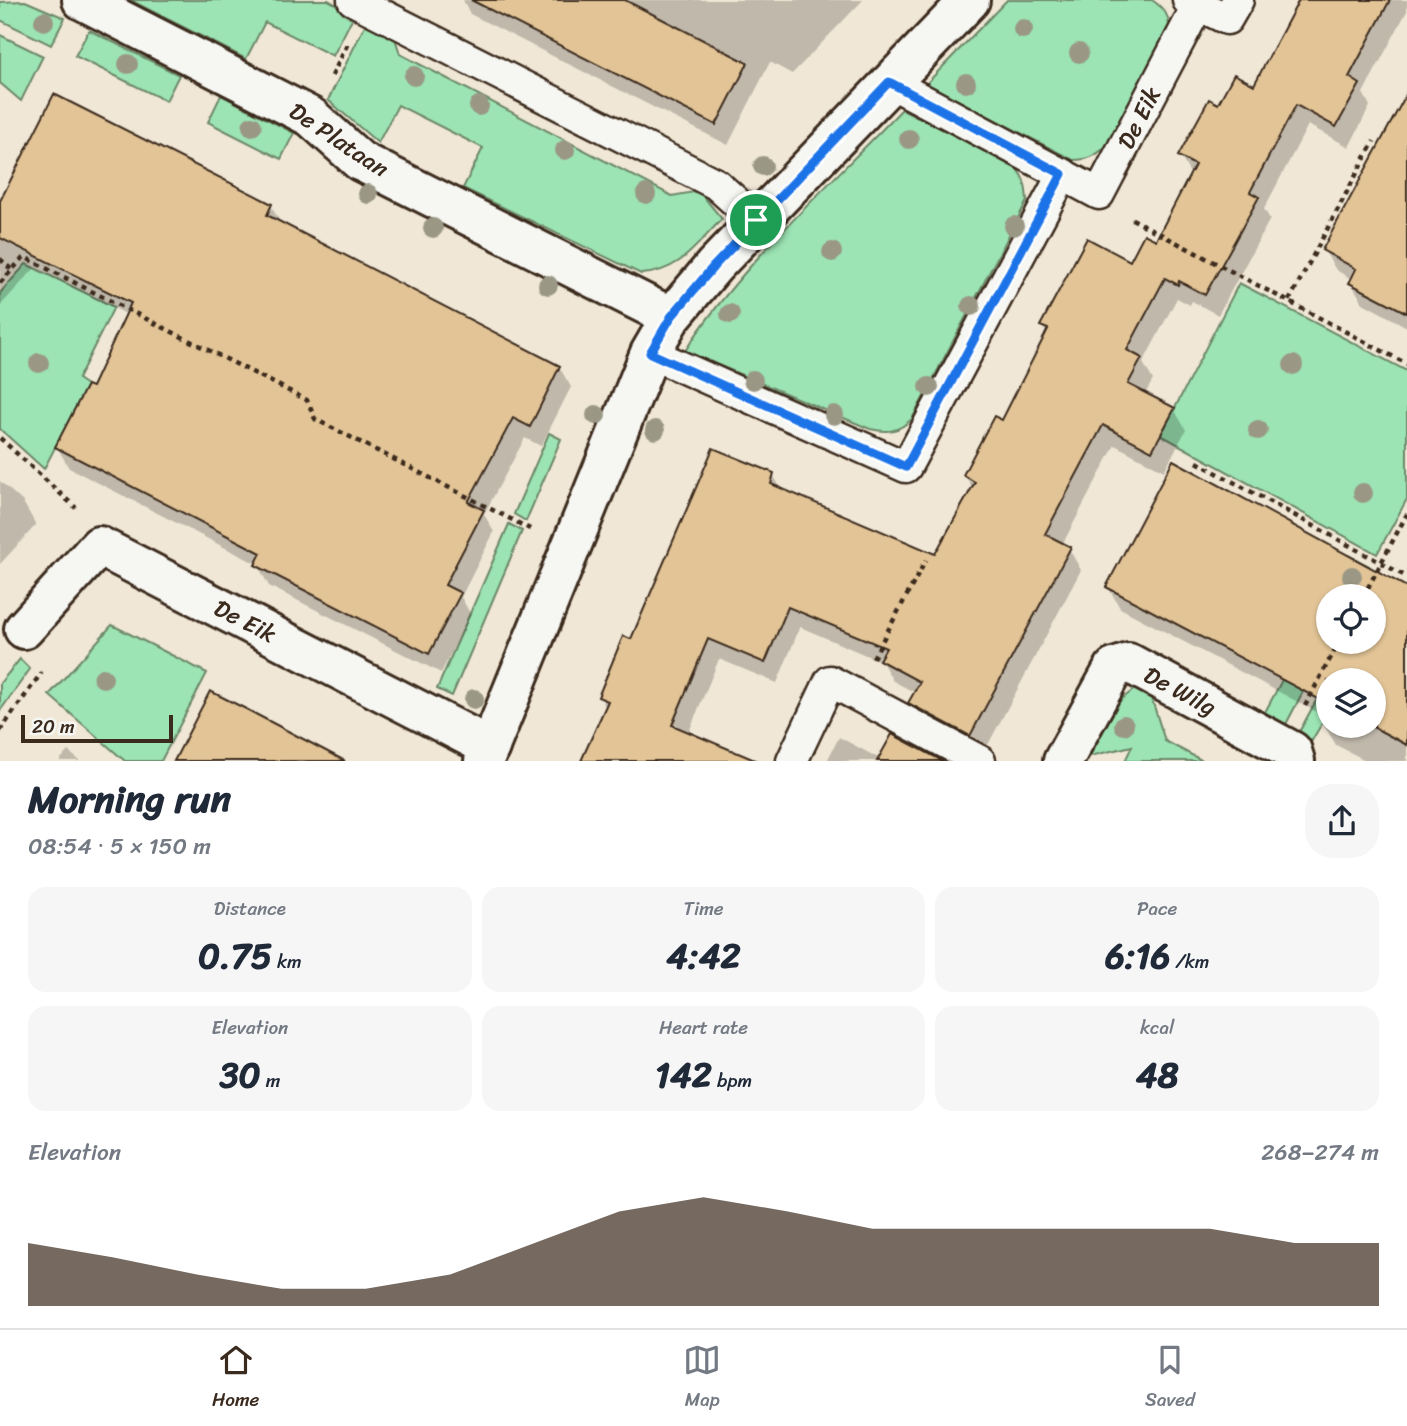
<!DOCTYPE html>
<html lang="en">
<head>
<meta charset="utf-8">
<style>
  :root { --surface:#fff; --page:#f6f6f7; --text:#1f2937; --muted:#747a83; --line:#e0e1e3; --accent:#3b2a1e }
  body { margin:0; font-family:Sriracha,sans-serif; background:var(--page); color:var(--text); height:100vh; display:flex; flex-direction:column; font-size:26px; white-space:nowrap }
  * { box-sizing:border-box; margin:0 }
  p { font-size:23px; color:var(--muted) }
  .icon { flex:none; width:38px; height:38px; fill:none; stroke:currentColor; stroke-width:2; stroke-linecap:round; stroke-linejoin:round }
  .map { position:relative; height:761px; overflow:hidden }
  .side { display:flex; flex-direction:column; background:var(--surface); flex:1 }
  .side>* { flex:none }
  .fabs { position:absolute; left:1316px; top:584px; display:grid; gap:14px }
  .fabs a { display:grid; place-items:center; width:70px; height:70px; border-radius:50%; background:var(--surface); box-shadow:0 2px 5px #0004; font-size:35px }
  .scale { position:absolute; left:21px; bottom:18px; width:152px; box-sizing:border-box; padding-left:7px; border:4px solid #3b2a1e; border-top:0; font-size:19px; line-height:24px; white-space:nowrap; color:#3b2a1e; -webkit-text-stroke:5px #f6f6f2; paint-order:stroke }
  .pin { position:absolute; display:grid; place-items:center; width:60px; height:60px; color:#fff; margin:-30px; border:4px solid #fff; border-radius:50%; box-shadow:0 2px 7px #0007 }
  .round { display:grid; place-items:center; flex:none; width:74px; height:74px; border-radius:28px; background:var(--page) }
  .overview { display:flex; align-items:center; justify-content:space-between; height:119px; padding:0 28px }
  h1 { font-size:38px; font-weight:800; line-height:52px }
  .stats { display:grid; grid-template-columns:repeat(3,1fr); gap:10px; height:119px; padding:7px 28px }
  .stats div { display:grid; align-content:center; border-radius:18px; background:var(--page); text-align:center }
  .stats b { font-size:35px; font-weight:800 }
  .stats small { font-size:19px; font-weight:400 }
  .stats p { font-size:19px }
  .chart { height:196px; padding:14px 28px }
  .chart p { display:flex; justify-content:space-between }
  .chart svg { width:100%; height:126px; margin-top:7px; fill:var(--accent); opacity:.7 }
  .dock { display:flex; justify-content:space-around; align-items:center; height:98px; border-top:2px solid var(--line); background:var(--surface); font-size:19px; color:var(--muted) }
  .dock a { display:grid; justify-items:center; gap:4px }
  .dock .current { color:var(--accent) }
  .map>svg:first-child { display:block }
</style>
</head>
<body>
<div class="map">
<svg width="1407" height="761" viewBox="0 0 1407 761">
  <rect width="100%" height="100%" fill="#f0e7d6"/>
  <filter id="ink" filterUnits="userSpaceOnUse"><feTurbulence type="fractalNoise" baseFrequency=".0143" numOctaves="2"/><feDisplacementMap in="SourceGraphic" scale="14" xChannelSelector="R" yChannelSelector="G"/><feConvolveMatrix kernelMatrix="1 2 1 2 8 2 1 2 1" color-interpolation-filters="sRGB"/></filter>
  <g filter="url(#ink)">
    <!-- green -->
    <g fill="#9ce4b3" stroke="#6c8768" stroke-width="2">
      <polygon points="130,0 328,0 354,15 333,56 265,22 246,59"/>
      <path d="M1007 0H1152C1165 9 1170 16 1169 32L1109 143C1098 155 1089 160 1073 160L926 84Z"/>
      <polygon points="25,1 65,18 51,45 0,20 0,2"/>
      <path d="M367 21 394 35 400 54 672 196 699 191 722 219C696 245 680 272 641 274L463 188 483 148 398 105 378 143 328 100Z"/>
      <polygon points="89,30 179,75 166,101 75,56"/>
      <polygon points="0,35 43,56 21,101 0,83"/>
      <polygon points="221,95 294,133 281,159 208,122"/>
      <path d="M902 109 1011 163C1024 175 1026 184 1027 201L912 419C898 432 888 433 870 429L685 351C744 261 828 187 902 109Z"/>
      <polygon points="26,264 114,307 78,379 87,385 44,469 0,429 0,293"/>
      <polygon points="1239,283 1407,371 1407,499 1377,554 1161,435"/>
      <polygon points="549,433 561,439 526,521 514,514"/>
      <polygon points="509,524 522,531 452,696 437,689"/>
      <polygon points="1348,555 1369,566 1353,597 1328,597 1329,642 1285,726 1264,714"/>
      <polygon points="112,625 207,673 161,761 125,761 49,695"/>
      <polygon points="1348,642 1328,681 1328,713 1311,742 1298,734"/>
      <polygon points="20,659 30,669 0,711 0,683"/>
      <polygon points="1136,688 1149,690 1165,741 1203,761 1125,761 1132,746 1082,758 1118,702"/>
    </g>
    <!-- shadow -->
    <g fill="#0003" fill-rule="evenodd">
      <polygon points="463,0 863,0 792,74 770,62 728,145 470,14"/>
      <polygon points="1301,0 1407,0 1407,11 1363,93 1370,106 1349,147 1308,125 1264,209 1270,219 1218,315 1192,301 1190,305 1177,298 1143,363 1153,380 1145,394 1174,409 1186,430 1164,471 1115,445 1062,545 1069,549 1081,570 982,756 922,724 910,703 916,693 893,681 882,662 800,627 777,683 719,659 688,734 727,750 733,761 583,761 606,708 600,696 632,641 773,475 782,490 936,556 973,489 965,475 1003,422 1047,334 1042,326 1156,242 1191,175 1180,156 1219,106 1255,87"/>
      <polygon points="1407,141 1407,327 1363,303 1351,283 1353,280 1336,270 1324,250"/>
      <polygon points="271,206 282,225 559,367 571,387 541,446 525,438 484,514 494,532 461,597 471,615 441,673 269,586 257,564 69,468 57,447 93,390 128,315 35,268 0,306 0,209"/>
      <polygon points="0,481 23,502 36,525 0,564"/>
      <path d="M1108 587 1328 597 1317 621 1328 627V642L1377 652 1407 596V761H1367L1336 745 1324 725 1328 718 1120 608ZM1328 681H1374V726H1328Z"/>
      <polygon points="893,736 939,761 827,761 839,737 880,759"/>
      <polygon points="68,751 80,761 59,761"/>
    </g>
    <!-- building -->
    <g fill="#e2c496" stroke="#3b2a1e" stroke-width="2" fill-rule="evenodd">
      <polygon points="471,0 625,0 748,63 716,125"/>
      <polygon points="1299,0 1390,0 1349,77 1360,84 1336,127 1296,105 1250,192 1259,197 1205,295 1179,281 1178,285 1165,278 1127,350 1142,358 1128,384 1175,408 1152,451 1103,425 1045,534 1071,547 970,736 908,703 920,682 879,660 886,648 788,607 765,663 708,639 672,725 757,761 581,761 608,701 598,697 623,636 631,639 713,448 774,473 771,484 935,554 975,482 963,475 994,416 1002,420 1048,329 1040,326 1087,238 1130,261 1144,234 1156,240 1195,165 1178,156 1209,99 1218,104 1234,74 1254,85"/>
      <polygon points="1407,93 1407,313 1349,283 1356,269 1322,250"/>
      <polygon points="54,94 272,204 267,215 560,366 530,427 513,418 468,502 484,510 445,585 461,593 429,654 255,565 261,553 55,447 87,385 92,387 131,303 0,238 0,201"/>
      <path d="M1173 460 1407 587V745L1371 726H1374V681H1328V704L1106 587ZM1328 597H1374V642H1328Z"/>
      <polygon points="210,691 246,709 345,761 174,761"/>
      <polygon points="892,734 943,761 877,761"/>
    </g>
    <g fill="none" stroke-linecap="round" stroke-linejoin="round">
      <defs>
        <g id="lane">
          <polyline points="353,0 716,184 756,220"/>
          <polyline points="1188,0 1227,19 1238,0"/>
          <polyline points="889,82 1099,194 1198,5"/>
          <polyline points="650,353 906,467 1063,174"/>
          <polyline points="792,761 830,681 980,761"/>
        </g>
        <g id="street">
          <polyline points="82,0 311,117 360,161 671,317"/>
          <polyline points="24,629 99,546 490,747"/>
          <polyline points="484,761 650,353 671,317 714,266 970,0"/>
          <polyline points="1063,761 1114,668 1129,663 1292,751 1295,761"/>
        </g>
      </defs>
      <!-- lane casing -->
      <use href="#lane" stroke="#3b2a1e" stroke-width="35"/>
      <!-- street casing -->
      <use href="#street" stroke="#3b2a1e" stroke-width="44"/>
      <!-- path -->
      <g stroke="#3b2a1e" stroke-width="4.5" stroke-dasharray="5 5" stroke-linecap="butt">
        <polyline points="332,76 348,43"/>
        <polyline points="1132,219 1407,364"/>
        <polyline points="0,259 12,270"/>
        <polyline points="0,283 24,257 307,400 315,419 530,529"/>
        <polyline points="1289,301 1374,141"/>
        <polyline points="0,438 76,508"/>
        <polyline points="1197,462 1407,577"/>
        <polyline points="1363,597 1407,514"/>
        <polyline points="873,658 926,560"/>
        <polyline points="1305,706 1339,642"/>
        <polyline points="0,731 42,672"/>
      </g>
      <!-- lane -->
      <use href="#lane" stroke="#f6f6f2" stroke-width="30"/>
      <!-- street -->
      <use href="#street" stroke="#f6f6f2" stroke-width="38"/>
    </g>
    <!-- trees -->
    <g fill="#9a9885">
      <circle cx="44" cy="21" r="10"/>
      <circle cx="1023" cy="29" r="10"/>
      <circle cx="1079" cy="53" r="10"/>
      <circle cx="128" cy="64" r="10"/>
      <circle cx="414" cy="76" r="10"/>
      <circle cx="966" cy="83" r="10"/>
      <circle cx="479" cy="106" r="10"/>
      <circle cx="252" cy="126" r="10"/>
      <circle cx="909" cy="139" r="10"/>
      <circle cx="565" cy="150" r="10"/>
      <circle cx="763" cy="166" r="10"/>
      <circle cx="368" cy="194" r="10"/>
      <circle cx="646" cy="194" r="10"/>
      <circle cx="1014" cy="226" r="10"/>
      <circle cx="433" cy="228" r="10"/>
      <circle cx="832" cy="252" r="10"/>
      <circle cx="548" cy="285" r="10"/>
      <circle cx="971" cy="306" r="10"/>
      <circle cx="730" cy="314" r="10"/>
      <circle cx="39" cy="363" r="10"/>
      <circle cx="1293" cy="365" r="10"/>
      <circle cx="753" cy="380" r="10"/>
      <circle cx="929" cy="387" r="10"/>
      <circle cx="596" cy="415" r="10"/>
      <circle cx="834" cy="415" r="10"/>
      <circle cx="655" cy="430" r="10"/>
      <circle cx="1258" cy="430" r="10"/>
      <circle cx="1363" cy="493" r="10"/>
      <circle cx="1352" cy="576" r="10"/>
      <circle cx="103" cy="678" r="10"/>
      <circle cx="474" cy="699" r="10"/>
      <circle cx="1124" cy="725" r="10"/>
    </g>
  </g>
  <g fill="none" stroke-linecap="round" stroke-linejoin="round" filter="url(#ink)">
    <defs>
      <polygon id="route" points="889,82 1062,174 906,467 650,353 671,317 714,266"/>
    </defs>
    <!-- route casing -->
    <use href="#route" stroke="#fff" stroke-width="14"/>
    <!-- route -->
    <use href="#route" stroke="#1a73e8" stroke-width="9"/>
  </g>
  <g text-anchor="middle" stroke-width="7" stroke-linejoin="round" paint-order="stroke">
    <!-- street labels -->
    <g font-size="24" fill="#3b2a1e" stroke="#f6f6f2">
      <text transform="translate(1139 118) rotate(-63)" y="8">De Eik</text>
      <text transform="translate(339 140) rotate(34)" y="8">De Plataan</text>
      <text transform="translate(245 621) rotate(27)" y="8">De Eik</text>
      <text transform="translate(1180 691) rotate(28)" y="8">De Wilg</text>
    </g>
  </g>
</svg>
<div class="fabs">
<a><svg class="icon" aria-label="locate" viewBox="0 0 24 24"><circle cx="12" cy="12" r="6"/><path d="M12 2v4M12 18v4M2 12h4M18 12h4"/></svg></a>
<a><svg class="icon" aria-label="layers" viewBox="0 0 24 24"><path d="M12 4l9 5-9 5-9-5zM3 14l9 5 9-5"/></svg></a>
</div>
<div class="scale">20 m</div>
<div class="pin" style="left:756px;top:220px;background:#1e9e55"><svg class="icon" aria-label="arrive" viewBox="0 0 24 24"><path d="M6 21V4h12l-3 4 3 4H6"/></svg></div>
</div>
<section class="side">
<div class="overview"><div><h1>Morning run</h1><p>08:54 · 5 × 150 m</p></div><a class="round"><svg class="icon" aria-label="share" viewBox="0 0 24 24"><path d="M12 15V3M7 8l5-5 5 5M5 13v7h14v-7"/></svg></a></div>
<div class="stats">
<div><p>Distance</p><b>0.75<small> km</small></b></div>
<div><p>Time</p><b>4:42</b></div>
<div><p>Pace</p><b>6:16<small> /km</small></b></div>
</div>
<div class="stats">
<div><p>Elevation</p><b>30<small> m</small></b></div>
<div><p>Heart rate</p><b>142<small> bpm</small></b></div>
<div><p>kcal</p><b>48</b></div>
</div>
<div class="chart"><p><span>Elevation</span>268–274 m</p>
<svg viewBox="0 0 160 44" preserveAspectRatio="none"><path d="M0 44V22L10 27L20 33L30 38L40 38L50 33L60 22L70 11L80 6L90 11L100 17L110 17L120 17L130 17L140 17L150 22L160 22V44z"/></svg>
</div>
</section>
<nav class="dock">
<a class="current"><svg class="icon" aria-label="home" viewBox="0 0 24 24"><path d="M3 11l9-7 9 7M6 9v11h12V9"/></svg>Home</a>
<a><svg class="icon" aria-label="map" viewBox="0 0 24 24"><path d="M3 6l6-2 6 2 6-2v14l-6 2-6-2-6 2zM9 4v14M15 6v14"/></svg>Map</a>
<a><svg class="icon" aria-label="saved" viewBox="0 0 24 24"><path d="M7 4h10v16l-5-4-5 4z"/></svg>Saved</a>
</nav>
</body>
</html>
